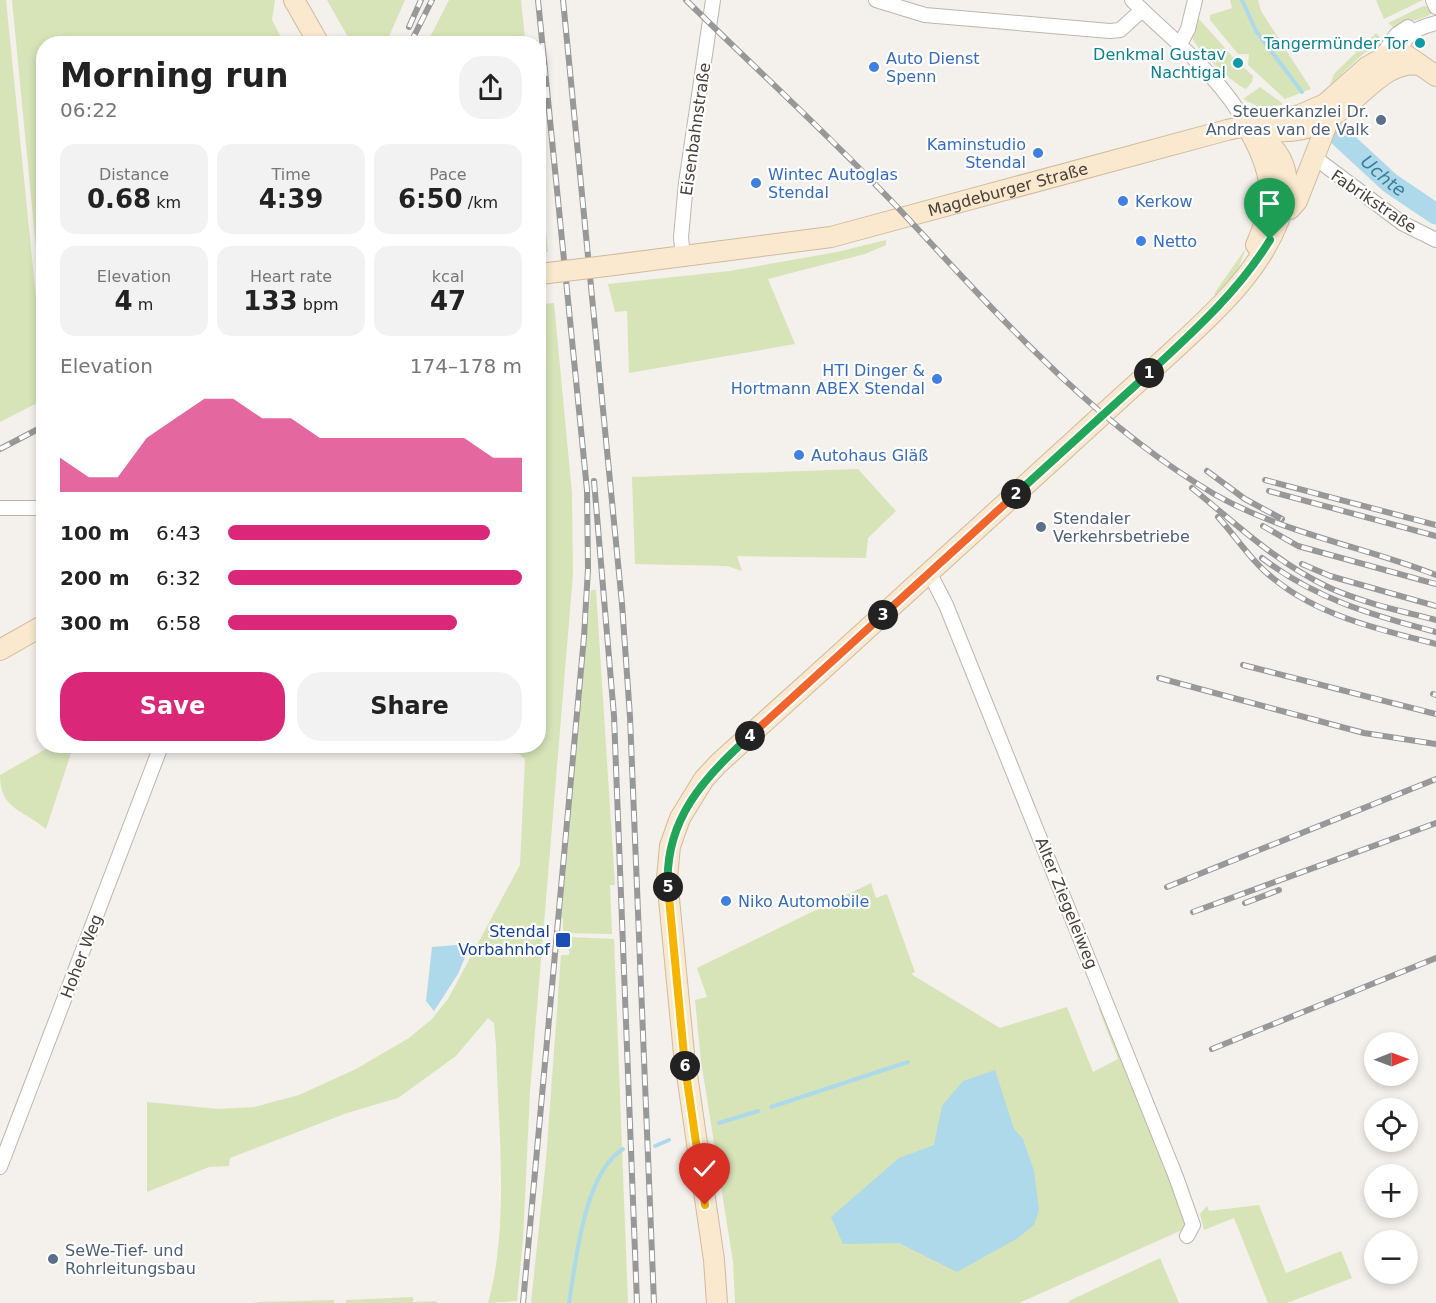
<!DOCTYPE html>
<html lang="en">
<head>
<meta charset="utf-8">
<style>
  :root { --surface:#fff; --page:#f2f2f2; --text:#222; --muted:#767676; --accent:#db2777 }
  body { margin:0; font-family:"DejaVu Sans",sans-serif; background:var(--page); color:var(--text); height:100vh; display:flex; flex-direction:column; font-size:22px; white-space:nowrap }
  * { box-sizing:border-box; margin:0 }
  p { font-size:20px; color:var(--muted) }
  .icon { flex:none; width:33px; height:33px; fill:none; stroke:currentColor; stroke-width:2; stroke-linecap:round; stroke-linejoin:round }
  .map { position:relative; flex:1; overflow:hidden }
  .drawer { position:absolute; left:36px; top:36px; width:510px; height:717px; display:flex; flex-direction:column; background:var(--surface); border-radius:24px; box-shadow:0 3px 9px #0003 }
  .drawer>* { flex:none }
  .needle { width:39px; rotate:89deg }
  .controls { position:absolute; left:1364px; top:1032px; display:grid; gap:12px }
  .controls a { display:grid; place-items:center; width:54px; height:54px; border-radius:50%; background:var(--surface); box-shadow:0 3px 9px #0003; font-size:30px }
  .pin { position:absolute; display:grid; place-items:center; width:51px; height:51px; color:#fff; margin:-62px -26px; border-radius:50% 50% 50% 0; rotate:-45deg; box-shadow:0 0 6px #0007 }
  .pin .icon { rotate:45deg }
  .km { position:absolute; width:30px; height:30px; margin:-15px; border-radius:50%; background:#222; color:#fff; font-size:16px; line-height:30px; text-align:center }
  .round { display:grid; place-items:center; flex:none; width:63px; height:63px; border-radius:24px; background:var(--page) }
  .headline { display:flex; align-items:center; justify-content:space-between; height:102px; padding:0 24px }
  h1 { font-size:33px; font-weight:600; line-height:45px }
  .metrics { display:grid; grid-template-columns:repeat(3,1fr); gap:9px; height:102px; padding:6px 24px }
  .metrics div { display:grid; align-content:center; border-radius:15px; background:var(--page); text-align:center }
  .metrics b { font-size:26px; font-weight:600 }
  .metrics small { font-size:16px; font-weight:400 }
  .metrics p { font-size:16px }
  .chart { height:168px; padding:12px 24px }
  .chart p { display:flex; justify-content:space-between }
  .chart svg { width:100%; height:108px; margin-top:6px; fill:var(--accent); opacity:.7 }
  .primary-button { display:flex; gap:12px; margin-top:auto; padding:12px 24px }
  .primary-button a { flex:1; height:69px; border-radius:24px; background:var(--accent); color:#fff; font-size:24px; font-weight:600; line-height:69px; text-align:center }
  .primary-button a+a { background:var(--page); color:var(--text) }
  ul { padding:0 24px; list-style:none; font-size:20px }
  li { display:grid; grid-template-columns:96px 72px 1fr; align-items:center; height:45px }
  li i { height:15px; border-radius:8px; background:var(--accent) }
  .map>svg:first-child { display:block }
</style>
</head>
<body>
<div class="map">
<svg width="1436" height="1303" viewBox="0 0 1436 1303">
  <rect width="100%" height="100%" fill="#f4f0eb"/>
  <!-- green -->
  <g fill="#d6e4b8">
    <polygon points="0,0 6,0 44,377 43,400 0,422"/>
    <polygon points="12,0 275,0 272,20 284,43 44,44 43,321"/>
    <polygon points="327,0 405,0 386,43 352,44"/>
    <polygon points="449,0 521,0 525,39 520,44 427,43"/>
    <polygon points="1230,0 1258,0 1261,11 1311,89 1285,99 1248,65 1249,54 1238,54 1210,20 1210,15 1232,8"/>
    <polygon points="1376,0 1423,0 1384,19"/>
    <path d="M1423 6 1431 7 1433 12C1424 21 1406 19 1395 29L1388 23Z"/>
    <path d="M1198 18 1234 58 1235 66 1243 67 1253 76 1252 82 1246 89C1236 86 1192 46 1192 36 1191 30 1196 23 1198 18Z"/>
    <polygon points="1376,33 1385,42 1364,53 1330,85 1334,74"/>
    <polygon points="1260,87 1282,103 1282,105 1259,107 1243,99"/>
    <polygon points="539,162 548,252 539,253 538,253"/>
    <polygon points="886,240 886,245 865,254 768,279 795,344 629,373 627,311 615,312 608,284 730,271 837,252"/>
    <polygon points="1246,248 1239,267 1219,296 1214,294"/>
    <path d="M538 293H542L545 304 554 303 572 494 573 574 530 1092 523 1240 517 1301 488 1303C510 1226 498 1125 496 1045L494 1023 488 1018 456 1056 398 1098 347 1113 230 1158 229 1166 209 1167 147 1192V1102L218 1109 254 1107 299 1095 356 1069 409 1038 432 1019 448 999 520 865 525 759 519 754 456 746H538Z"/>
    <polygon points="858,469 896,511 868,538 866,558 737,556 742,571 727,566 635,564 632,477"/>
    <polygon points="591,590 596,590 615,885 610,885 612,934 563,933 563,918 561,918"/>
    <path d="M51 746H63L72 750 46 829C24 810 0 810 0 775Z"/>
    <polygon points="871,883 876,898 887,894 915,972 911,974 1000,1028 1067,1007 1093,1072 1118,1059 1098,1007 1101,1009 1190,1225 1183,1234 1182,1230 1019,1303 735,1303 733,1262 701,1061 695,1000 707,997 697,968"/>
    <polygon points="570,937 614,939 628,1303 531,1303 546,1160 561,955 569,955"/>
    <polygon points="1259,1205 1286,1273 1341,1251 1352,1278 1287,1303 1268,1303 1234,1218 1204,1230 1200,1214 1207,1206 1209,1211"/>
    <polygon points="1160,1258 1179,1303 1068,1303 1069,1301"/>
    <polygon points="413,1297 413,1302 436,1301 438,1303 346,1303 346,1300"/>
    <polygon points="334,1300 334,1303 250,1303 261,1302"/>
  </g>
  <!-- water -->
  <g fill="#add9ea">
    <polygon points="468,944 469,948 458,974 434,1011 426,1001 432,947"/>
    <polygon points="995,1070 1014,1129 1023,1139 1034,1171 1039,1210 1034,1225 1018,1238 957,1272 899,1243 843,1244 831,1217 899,1158 934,1145 942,1106 963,1081"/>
  </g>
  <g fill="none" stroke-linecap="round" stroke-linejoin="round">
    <!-- stream -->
    <g stroke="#add9ea" stroke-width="4">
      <polyline points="1242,0 1256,31 1302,92"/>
      <polyline points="771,1107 908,1062"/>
      <polyline points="719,1123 758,1111"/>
      <polyline points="655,1146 669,1140"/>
      <path d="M569 1303C576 1260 584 1173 623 1149"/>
    </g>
    <!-- river -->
    <path stroke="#add9ea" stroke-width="21" id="s1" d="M1336 133 1390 183 1436 214"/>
    <defs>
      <g id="street">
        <polyline points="876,0 925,15 1110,31 1120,30 1142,10"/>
        <path d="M1132 0C1171 39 1221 76 1247 126"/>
        <polyline points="1433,0 1436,7"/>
        <polyline points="1179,46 1188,29 1195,0"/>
        <polyline points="1381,57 1396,35 1408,27"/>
        <path d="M1395 62C1405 37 1408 30 1436 23"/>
        <polyline points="1314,157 1402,223 1436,240"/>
        <polyline points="683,258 681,237 686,183 713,0"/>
        <polyline points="0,508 44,508"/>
        <polyline points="929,572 946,605 1176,1177 1193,1225 1187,1236"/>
        <polyline points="0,1167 161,746"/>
      </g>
      <g id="secondary">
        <polyline points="294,0 319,44"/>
        <path d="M1248 128C1273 172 1277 198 1256 245"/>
        <path d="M1261 129C1347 147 1366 57 1420 65"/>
        <polyline points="1282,210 1290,209 1297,201 1329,119"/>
        <path id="s2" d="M606 266 831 237 1227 130 1300 115 1325 104 1367 67 1388 55H1406L1436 76"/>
        <polyline points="0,650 44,625"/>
        <path d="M717 1303 714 1260 684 1054 667 878 670 846 680 818 704 779 719 763C835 659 950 553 1065 449 1098 419 1130 389 1163 360 1206 320 1256 278 1278 222 1296 177 1286 150 1247 126"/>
      </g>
    </defs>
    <!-- street casing -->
    <use href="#street" stroke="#beb6ae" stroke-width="16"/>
    <!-- secondary casing -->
    <use href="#secondary" stroke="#cfbb9f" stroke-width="22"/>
    <!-- street -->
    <use href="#street" stroke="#fff" stroke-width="14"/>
    <!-- secondary -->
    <use href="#secondary" stroke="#fae9cf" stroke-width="20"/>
    <defs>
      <g id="rail">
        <polyline points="563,0 622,604 630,717 654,1303"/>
        <path d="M686 0C757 70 831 137 900 210 997 314 1091 421 1214 494 1284 534 1362 546 1436 575"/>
        <polyline points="409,27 421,0"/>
        <polyline points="410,44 432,0"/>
        <polyline points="0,449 44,426"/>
        <polyline points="1207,471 1245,499 1282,519"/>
        <polyline points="1265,480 1436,525"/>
        <polyline points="594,481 614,716 637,1303"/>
        <path d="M1192 488C1236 524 1278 564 1330 588 1364 603 1401 611 1436 620"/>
        <polyline points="1269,491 1436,536"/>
        <path d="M1218 517C1237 538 1252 562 1274 579 1319 616 1381 630 1436 644"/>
        <polyline points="1263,526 1298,546 1436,584"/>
        <path d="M1262 558C1316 599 1371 615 1436 632"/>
        <polyline points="1302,564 1330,576 1436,606"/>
        <polyline points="1243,665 1436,714"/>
        <polyline points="1159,678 1364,733 1436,744"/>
        <polyline points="1433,694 1436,695"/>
        <polyline points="1167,887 1436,779"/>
        <polyline points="1245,903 1279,890"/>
        <polyline points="1193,912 1436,823"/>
        <polyline points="1212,1049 1436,958"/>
        <polyline points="523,1303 584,637 588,569 587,490 538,0"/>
      </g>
    </defs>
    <!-- rail casing -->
    <use href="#rail" stroke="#989898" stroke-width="6"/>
    <!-- rail -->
    <use href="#rail" stroke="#fff" stroke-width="4" stroke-dasharray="11" stroke-linecap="butt"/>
    <defs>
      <polyline id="secondary-bridge" points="540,274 606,266"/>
    </defs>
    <!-- secondary-bridge casing -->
    <use href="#secondary-bridge" stroke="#cfbb9f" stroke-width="22" stroke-linecap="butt"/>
    <!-- secondary-bridge -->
    <use href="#secondary-bridge" stroke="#fae9cf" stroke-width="20"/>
  </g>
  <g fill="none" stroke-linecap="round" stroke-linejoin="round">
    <defs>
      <path id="split-1" d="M1149 373C1193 332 1238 292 1270 240"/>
      <polyline id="split-2" points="1016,494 1149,373"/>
      <polyline id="split-3" points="883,615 1016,494"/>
      <polyline id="split-4" points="750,736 883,615"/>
      <path id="split-5" d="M668 887C664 821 704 777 750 736"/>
      <polyline id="split-6" points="668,887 685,1066"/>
      <polyline id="split-7" points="685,1066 705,1205"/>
    </defs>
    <!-- split-1 casing -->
    <use href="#split-1" stroke="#fff" stroke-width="12"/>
    <!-- split-2 casing -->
    <use href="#split-2" stroke="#fff" stroke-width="12"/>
    <!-- split-3 casing -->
    <use href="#split-3" stroke="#fff" stroke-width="12"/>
    <!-- split-4 casing -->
    <use href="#split-4" stroke="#fff" stroke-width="12"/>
    <!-- split-5 casing -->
    <use href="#split-5" stroke="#fff" stroke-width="12"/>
    <!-- split-6 casing -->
    <use href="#split-6" stroke="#fff" stroke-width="12"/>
    <!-- split-7 casing -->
    <use href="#split-7" stroke="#fff" stroke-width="12"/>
    <!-- split-1 -->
    <use href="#split-1" stroke="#22a559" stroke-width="8"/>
    <!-- split-2 -->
    <use href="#split-2" stroke="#22a559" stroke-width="8"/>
    <!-- split-3 -->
    <use href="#split-3" stroke="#f0652b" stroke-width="8"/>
    <!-- split-4 -->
    <use href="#split-4" stroke="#f0652b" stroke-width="8"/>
    <!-- split-5 -->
    <use href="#split-5" stroke="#22a559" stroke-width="8"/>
    <!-- split-6 -->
    <use href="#split-6" stroke="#f5b400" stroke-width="8"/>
    <!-- split-7 -->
    <use href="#split-7" stroke="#f5b400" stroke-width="8"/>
  </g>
  <!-- markers -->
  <g fill="#0f9aa8" stroke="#fff" stroke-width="2">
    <circle cx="1420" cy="43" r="6"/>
    <circle cx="1238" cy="63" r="6"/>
  </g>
  <g fill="#3f7fe0" stroke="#fff" stroke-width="2">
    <circle cx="874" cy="67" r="6"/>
    <circle cx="1038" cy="153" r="6"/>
    <circle cx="756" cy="183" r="6"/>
    <circle cx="1123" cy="201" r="6"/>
    <circle cx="1141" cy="241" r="6"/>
    <circle cx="937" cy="379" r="6"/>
    <circle cx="799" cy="455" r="6"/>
    <circle cx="726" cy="901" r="6"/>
  </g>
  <g fill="#5c6f8a" stroke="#fff" stroke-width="2">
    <circle cx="1381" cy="120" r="6"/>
    <circle cx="1041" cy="527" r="6"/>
    <circle cx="53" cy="1259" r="6"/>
  </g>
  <rect fill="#1a4fb4" stroke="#fff" stroke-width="2" x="555" y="932" width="16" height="16" rx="3"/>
  <g text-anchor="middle" stroke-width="4.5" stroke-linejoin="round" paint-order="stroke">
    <!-- culture labels -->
    <g font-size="16" fill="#0d838f" stroke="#fff" text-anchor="end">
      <text x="1408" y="49">Tangermünder Tor</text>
      <text x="1226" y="60">Denkmal Gustav<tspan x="1226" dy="18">Nachtigal</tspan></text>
    </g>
    <!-- shop labels -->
    <g font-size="16" fill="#366cbe" stroke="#fff" text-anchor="start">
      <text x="886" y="64">Auto Dienst<tspan x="886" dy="18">Spenn</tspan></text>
      <text x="1026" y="150" text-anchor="end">Kaminstudio<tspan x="1026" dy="18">Stendal</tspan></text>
      <text x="768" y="180">Wintec Autoglas<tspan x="768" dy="18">Stendal</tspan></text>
      <text x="1135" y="207">Kerkow</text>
      <text x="1153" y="247">Netto</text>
      <text x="925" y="376" text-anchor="end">HTI Dinger &amp;<tspan x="925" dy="18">Hortmann ABEX Stendal</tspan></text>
      <text x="811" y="461">Autohaus Gläß</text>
      <text x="738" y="907">Niko Automobile</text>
    </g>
    <!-- service labels -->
    <g font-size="16" fill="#4e5e75" stroke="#fff" text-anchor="start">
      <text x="1369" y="117" text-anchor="end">Steuerkanzlei Dr.<tspan x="1369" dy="18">Andreas van de Valk</tspan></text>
      <text x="1053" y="524">Stendaler<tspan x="1053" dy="18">Verkehrsbetriebe</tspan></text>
      <text x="65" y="1256">SeWe-Tief- und<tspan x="65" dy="18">Rohrleitungsbau</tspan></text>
    </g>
    <!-- street labels -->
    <g font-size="16" fill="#474039" stroke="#fff">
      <text transform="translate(695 129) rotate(-82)" y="6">Eisenbahnstraße</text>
      <text dy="6" stroke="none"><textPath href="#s2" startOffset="410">Magdeburger Straße</textPath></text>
      <text transform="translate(1374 201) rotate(34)" y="6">Fabrikstraße</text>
      <text transform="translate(1067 903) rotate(68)" y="6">Alter Ziegeleiweg</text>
      <text transform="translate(81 956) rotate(-69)" y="6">Hoher Weg</text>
    </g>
    <!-- transit labels -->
    <g font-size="16" fill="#164399" stroke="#fff" text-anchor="end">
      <text x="550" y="937">Stendal<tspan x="550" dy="18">Vorbahnhof</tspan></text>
    </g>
    <!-- water labels -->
    <g font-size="18" font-style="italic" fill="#387e9a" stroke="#fff">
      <text dy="6" stroke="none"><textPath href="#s1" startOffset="64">Uchte</textPath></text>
    </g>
  </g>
</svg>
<div class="controls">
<a><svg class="needle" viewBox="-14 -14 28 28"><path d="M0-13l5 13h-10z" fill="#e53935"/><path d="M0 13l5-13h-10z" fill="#767676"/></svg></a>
<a><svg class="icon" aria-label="locate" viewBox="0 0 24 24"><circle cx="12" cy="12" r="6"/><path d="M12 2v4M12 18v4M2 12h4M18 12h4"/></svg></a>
<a>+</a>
<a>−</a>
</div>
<div class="pin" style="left:1270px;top:240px;background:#1e9e55"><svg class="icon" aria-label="arrive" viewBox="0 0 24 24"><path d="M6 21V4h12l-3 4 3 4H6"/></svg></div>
<div class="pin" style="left:705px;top:1205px;background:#d93025"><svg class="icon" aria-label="check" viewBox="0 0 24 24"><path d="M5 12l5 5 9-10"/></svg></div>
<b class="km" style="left:1149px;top:373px">1</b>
<b class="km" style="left:1016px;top:494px">2</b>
<b class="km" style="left:883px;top:615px">3</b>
<b class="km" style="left:750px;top:736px">4</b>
<b class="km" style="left:668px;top:887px">5</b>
<b class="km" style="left:685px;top:1066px">6</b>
<section class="drawer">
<div class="headline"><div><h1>Morning run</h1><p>06:22</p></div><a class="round"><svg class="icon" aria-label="share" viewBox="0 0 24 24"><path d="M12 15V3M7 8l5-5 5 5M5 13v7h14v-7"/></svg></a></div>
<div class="metrics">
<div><p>Distance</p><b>0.68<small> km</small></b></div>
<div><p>Time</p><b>4:39</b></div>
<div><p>Pace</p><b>6:50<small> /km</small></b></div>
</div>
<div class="metrics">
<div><p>Elevation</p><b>4<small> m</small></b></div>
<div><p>Heart rate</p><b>133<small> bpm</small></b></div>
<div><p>kcal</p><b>47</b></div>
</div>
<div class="chart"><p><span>Elevation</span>174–178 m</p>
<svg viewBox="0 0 160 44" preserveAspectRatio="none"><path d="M0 44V30L10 38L20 38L30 22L40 14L50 6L60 6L70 14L80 14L90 22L100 22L110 22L120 22L130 22L140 22L150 30L160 30V44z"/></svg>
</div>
<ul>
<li><b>100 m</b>6:43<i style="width:89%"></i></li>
<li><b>200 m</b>6:32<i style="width:100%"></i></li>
<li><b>300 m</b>6:58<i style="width:78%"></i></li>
</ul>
<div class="primary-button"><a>Save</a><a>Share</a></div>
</section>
</div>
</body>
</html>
